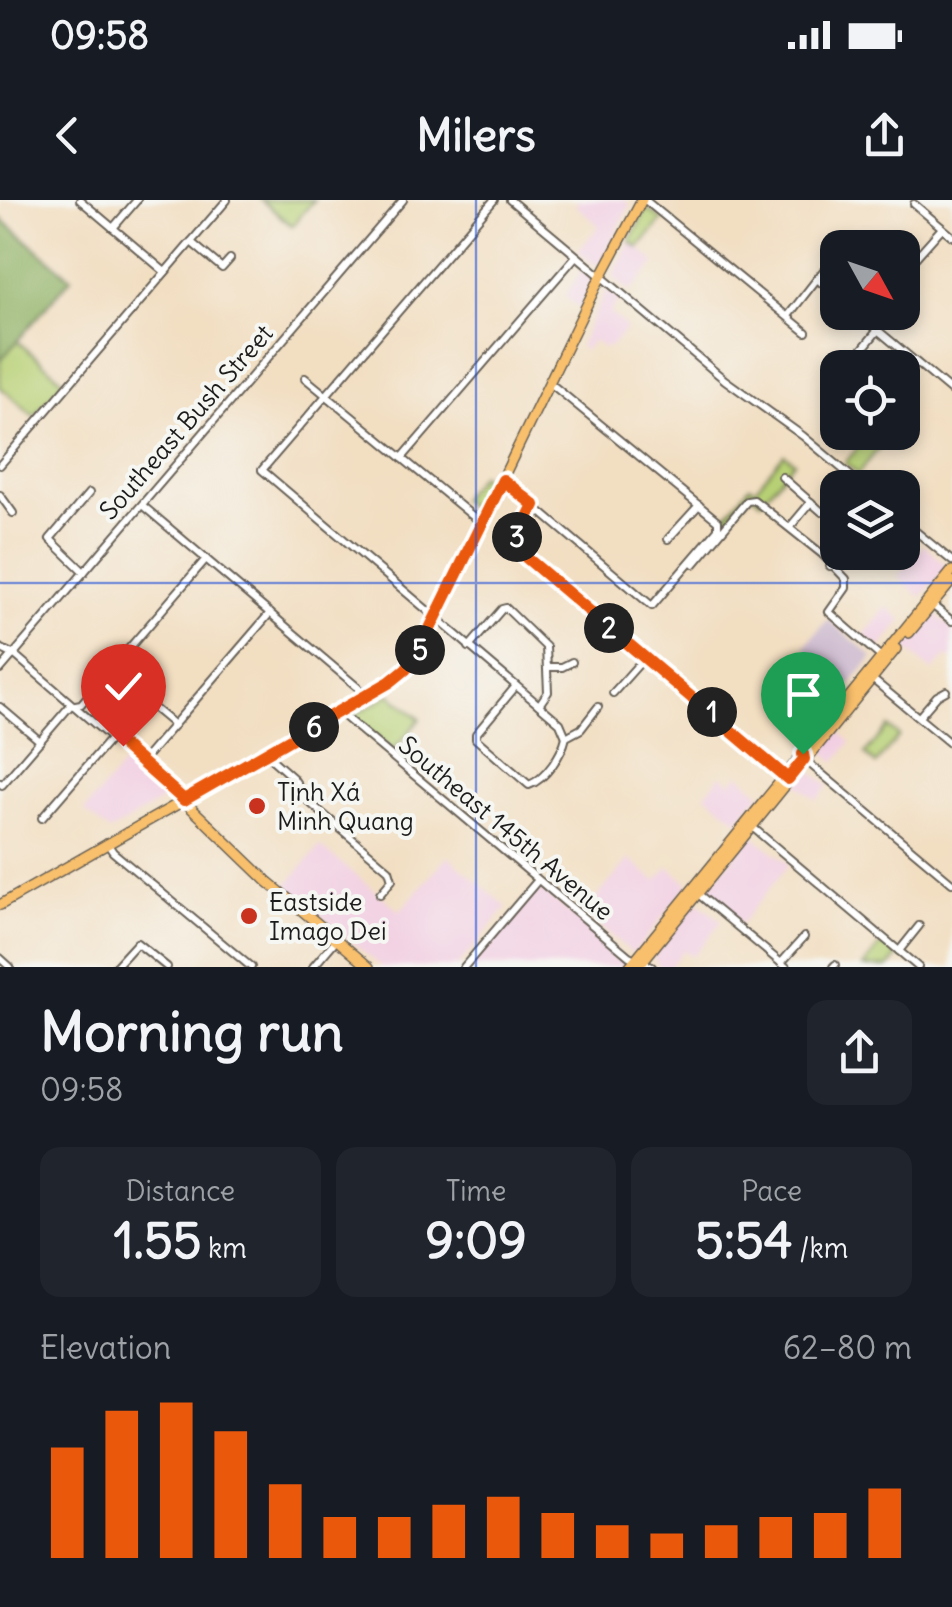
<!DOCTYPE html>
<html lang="en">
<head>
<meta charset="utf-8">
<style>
  :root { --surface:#171b24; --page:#20242c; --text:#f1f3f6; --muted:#9ea1a6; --accent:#ea580c }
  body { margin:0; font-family:Delius,sans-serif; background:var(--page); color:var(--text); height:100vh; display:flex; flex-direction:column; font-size:38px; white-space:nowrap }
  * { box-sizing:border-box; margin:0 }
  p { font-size:32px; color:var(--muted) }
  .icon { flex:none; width:55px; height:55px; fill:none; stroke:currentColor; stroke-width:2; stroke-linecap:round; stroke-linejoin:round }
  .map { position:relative; height:767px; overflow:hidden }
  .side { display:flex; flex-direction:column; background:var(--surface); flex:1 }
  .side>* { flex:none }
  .needle { width:65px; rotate:130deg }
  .tools { position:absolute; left:820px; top:30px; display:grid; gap:20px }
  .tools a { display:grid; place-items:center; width:100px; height:100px; border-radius:20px; background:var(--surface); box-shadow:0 5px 15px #0003; font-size:50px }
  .pin { position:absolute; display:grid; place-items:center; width:85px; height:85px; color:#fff; margin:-102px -42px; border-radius:50% 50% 50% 0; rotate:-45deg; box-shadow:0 0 10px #0007 }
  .pin .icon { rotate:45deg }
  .km { position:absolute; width:50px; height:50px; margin:-25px; border-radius:50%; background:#222; color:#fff; font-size:28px; line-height:50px; text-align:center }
  .round { display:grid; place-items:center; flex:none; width:105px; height:105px; border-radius:20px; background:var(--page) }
  .overview { display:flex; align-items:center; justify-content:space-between; height:170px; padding:0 40px }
  h1 { font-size:55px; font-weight:700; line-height:75px }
  .stats { display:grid; grid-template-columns:repeat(3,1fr); gap:15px; height:170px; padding:10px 40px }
  .stats div { display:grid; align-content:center; border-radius:20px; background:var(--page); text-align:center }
  .stats b { font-size:50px; font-weight:700 }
  .stats small { font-size:28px; font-weight:400 }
  .stats p { font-size:28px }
  .chart { height:280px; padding:20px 40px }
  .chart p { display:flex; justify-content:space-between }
  .chart svg { width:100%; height:180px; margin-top:10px; stroke:var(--accent); stroke-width:6 }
  .status { display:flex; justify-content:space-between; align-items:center; height:70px; padding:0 50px; background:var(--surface); direction:ltr }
  .status svg { height:28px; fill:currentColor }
  header { display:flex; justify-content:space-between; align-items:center; height:130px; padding:0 40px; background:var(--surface); font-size:45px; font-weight:700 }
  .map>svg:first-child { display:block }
</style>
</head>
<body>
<div class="status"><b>09:58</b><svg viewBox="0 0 49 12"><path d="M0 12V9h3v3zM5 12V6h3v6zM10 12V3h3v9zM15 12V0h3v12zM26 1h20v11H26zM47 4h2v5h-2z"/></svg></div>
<header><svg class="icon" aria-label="back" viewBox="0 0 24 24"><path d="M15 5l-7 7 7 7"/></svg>Milers<svg class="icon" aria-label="share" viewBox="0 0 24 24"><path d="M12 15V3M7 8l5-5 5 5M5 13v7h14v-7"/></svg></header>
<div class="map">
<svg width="952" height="767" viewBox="0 0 952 767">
  <rect width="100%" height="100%" fill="#f6f6f2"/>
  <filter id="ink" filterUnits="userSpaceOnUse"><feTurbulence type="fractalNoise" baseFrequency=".01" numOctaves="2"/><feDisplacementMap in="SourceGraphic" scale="20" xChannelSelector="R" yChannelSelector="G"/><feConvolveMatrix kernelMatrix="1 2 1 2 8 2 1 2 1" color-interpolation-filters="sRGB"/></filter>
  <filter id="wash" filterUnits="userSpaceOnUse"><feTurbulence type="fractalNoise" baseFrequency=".0048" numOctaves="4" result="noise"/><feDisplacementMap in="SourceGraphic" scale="40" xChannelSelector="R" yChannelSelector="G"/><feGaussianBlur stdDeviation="2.25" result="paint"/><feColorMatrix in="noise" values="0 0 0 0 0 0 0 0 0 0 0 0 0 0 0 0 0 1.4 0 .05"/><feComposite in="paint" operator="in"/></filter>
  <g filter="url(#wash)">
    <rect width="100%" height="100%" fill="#f2dec1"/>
    <!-- built -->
    <g fill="#f2cfe2">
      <polygon points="579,0 624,0 630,5 600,65 595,65 578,51 599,26 575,5"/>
      <polygon points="630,41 656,63 630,92 613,76"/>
      <polygon points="583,69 593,81 580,109 565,96"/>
      <polygon points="611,91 620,99 610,113 627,128 611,146 604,148 593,140 584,151 579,146 605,92"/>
      <polygon points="924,344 947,367 933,384 929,382 930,386 921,397 897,377"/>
      <polygon points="887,407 903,420 879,449 863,436"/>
      <polygon points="934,413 952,428 952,460 946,456 933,471 905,448"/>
      <polygon points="837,530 851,542 835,562 821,549"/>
      <polygon points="127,560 165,591 167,597 110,632 84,611"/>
      <polygon points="806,567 829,586 817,600 794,582"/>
      <polygon points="739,574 761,593 738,621 705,594 721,575 731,583"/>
      <polygon points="752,635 789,664 741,724 704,692"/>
      <polygon points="320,646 400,711 448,656 507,707 457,767 382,767 286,686"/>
      <polygon points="629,659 656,681 669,667 689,684 633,754 584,713"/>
      <polygon points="538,687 625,758 622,767 468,767"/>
      <polygon points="697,702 722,721 692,757 683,750 670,767 660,767 653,757"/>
    </g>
    <!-- industrial -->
    <polygon fill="#cfbdd0" points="828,419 873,457 849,486 804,447"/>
    <!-- green -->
    <g fill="#b8d075" stroke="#6a7648" stroke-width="2.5">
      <polygon points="261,0 314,0 292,26"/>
      <polygon points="647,8 662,20 638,48 630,41"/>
      <polygon points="0,18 71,78 17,141 64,181 34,216 0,187"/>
      <polygon points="871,232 891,233 858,274 845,263"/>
      <polygon points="784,254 794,262 761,301 751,294 727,322 723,319 750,286 755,289"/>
      <polygon points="480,275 492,285 476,313 460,299"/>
      <polygon points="390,494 420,519 393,551 352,517"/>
      <polygon points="888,527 899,536 876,564 865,554"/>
      <polygon points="882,743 898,756 889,767 863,767"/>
    </g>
    <!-- forest -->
    <polygon fill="#92b266" stroke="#576741" stroke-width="2.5" points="0,18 71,78 0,161"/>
  </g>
  <g filter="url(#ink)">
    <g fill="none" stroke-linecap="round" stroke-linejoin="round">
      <defs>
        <g id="minor">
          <polyline points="80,0 165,72"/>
          <polyline points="494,0 262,270 560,523 566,537"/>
          <polyline points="510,0 725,180 803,236 865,288"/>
          <polyline points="645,0 806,132"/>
          <polyline points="914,4 952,36"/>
          <polyline points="113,28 137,0"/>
          <polyline points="191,42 222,68 230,59"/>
          <polyline points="909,65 942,28"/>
          <polyline points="818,80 838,96"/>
          <polyline points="856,112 952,192"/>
          <polyline points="788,116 824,70"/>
          <polyline points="847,168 878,130"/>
          <polyline points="305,178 481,323"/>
          <polyline points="402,258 576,56"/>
          <polyline points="0,265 227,0"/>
          <polyline points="782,277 822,312"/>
          <polyline points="503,280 652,406 718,329 718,321 550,183"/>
          <polyline points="0,295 13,313"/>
          <polyline points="142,305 368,496"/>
          <polyline points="534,305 518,337 522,354 784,573"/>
          <polyline points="902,320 952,361"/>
          <polyline points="790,327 811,302"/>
          <polyline points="668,339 699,305"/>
          <polyline points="694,364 747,301 754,300 822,354 846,379 846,388 829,412 881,457"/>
          <polyline points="830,366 842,352"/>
          <polyline points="84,372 50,339 89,293"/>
          <polyline points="932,405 952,421"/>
          <polyline points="469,447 502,409 506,408 546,447 548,492 539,505"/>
          <polyline points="0,448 16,456 183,600"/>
          <polyline points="549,467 562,467 572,462"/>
          <polyline points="0,470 403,0"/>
          <polyline points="872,479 952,545"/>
          <path d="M516 486 476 534V539L529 585C546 579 562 554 566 537L581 529 598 507"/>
          <polyline points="613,493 646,456"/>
          <polyline points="0,507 40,541"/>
          <polyline points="156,510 174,525"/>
          <polyline points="339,512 629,756 652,767"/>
          <polyline points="919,517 937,496 946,491"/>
          <polyline points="266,554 293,578 309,602 389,670 392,680 380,694"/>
          <polyline points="804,559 952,683"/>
          <polyline points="141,563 270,413"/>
          <polyline points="0,583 2,585 70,506 81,504 206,359"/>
          <polyline points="42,618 112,537"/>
          <polyline points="751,626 918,767"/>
          <polyline points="107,643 113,652 251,767"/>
          <polyline points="697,693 786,767"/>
          <polyline points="899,751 919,726"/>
          <polyline points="0,758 10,767"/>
          <polyline points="781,763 804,737"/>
          <polyline points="115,767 137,743 167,767"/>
          <polyline points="313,767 336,740"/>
          <polyline points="464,767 538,680"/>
          <polyline points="833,767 835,765"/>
        </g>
        <g id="major">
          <polyline points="909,433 952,381"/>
          <polyline points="183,600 267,681 369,767"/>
          <polyline points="0,705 368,496 399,476 421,447 597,84 642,0"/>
          <polyline points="629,767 952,371"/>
          <polyline points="638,767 896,449"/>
        </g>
      </defs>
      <!-- minor casing -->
      <use href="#minor" stroke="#676056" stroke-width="10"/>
      <!-- major casing -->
      <use href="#major" stroke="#676056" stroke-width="12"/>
      <!-- minor -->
      <use href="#minor" stroke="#fff" stroke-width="6"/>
      <!-- major -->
      <use href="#major" stroke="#f8bf6c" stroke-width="9"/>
    </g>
  </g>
  <g fill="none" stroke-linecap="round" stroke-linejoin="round" filter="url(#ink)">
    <defs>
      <polyline id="route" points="123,546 184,600 390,482 406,469 419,451 503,280 534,305 518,337 522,354 788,579 804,559 803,554"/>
    </defs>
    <!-- route casing -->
    <use href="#route" stroke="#fff" stroke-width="20"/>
    <!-- route -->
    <use href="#route" stroke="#ea580c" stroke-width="12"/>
  </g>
  <!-- grid -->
  <path fill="none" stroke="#1d4ed8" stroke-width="2.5" stroke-opacity="0.55" d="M476 0V767M0 383H952"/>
  <!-- markers -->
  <g fill="#c8321e" stroke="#f6f6f2" stroke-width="4">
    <circle cx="257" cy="606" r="10"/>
    <circle cx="249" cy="716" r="10"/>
  </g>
  <g text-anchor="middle" stroke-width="8" stroke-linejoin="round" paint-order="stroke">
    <!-- street labels -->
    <g font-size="25" fill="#1c1c1c" stroke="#f6f6f2">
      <text transform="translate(186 222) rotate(-49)" y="9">Southeast Bush Street</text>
      <text transform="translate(506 628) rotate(40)" y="9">Southeast 145th Avenue</text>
    </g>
    <!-- poi labels -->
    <g font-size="25" fill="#1c1c1c" stroke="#f6f6f2" text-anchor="start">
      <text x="277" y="601">Tịnh Xá<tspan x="277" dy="29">Minh Quang</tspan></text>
      <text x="269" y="711">Eastside<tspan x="269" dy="29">Imago Dei</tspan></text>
    </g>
  </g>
</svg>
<div class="tools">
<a><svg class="needle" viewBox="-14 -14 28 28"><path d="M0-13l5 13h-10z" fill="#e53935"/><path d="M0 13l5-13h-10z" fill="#9ea1a6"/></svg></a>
<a><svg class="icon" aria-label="locate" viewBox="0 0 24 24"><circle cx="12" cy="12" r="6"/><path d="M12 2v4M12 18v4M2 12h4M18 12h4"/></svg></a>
<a><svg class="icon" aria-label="layers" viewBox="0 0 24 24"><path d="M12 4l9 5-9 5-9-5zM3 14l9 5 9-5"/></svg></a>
</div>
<div class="pin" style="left:803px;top:554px;background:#1e9e55"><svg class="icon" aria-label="arrive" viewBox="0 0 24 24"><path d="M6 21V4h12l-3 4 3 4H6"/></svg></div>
<div class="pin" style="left:123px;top:546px;background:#d93025"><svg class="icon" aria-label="check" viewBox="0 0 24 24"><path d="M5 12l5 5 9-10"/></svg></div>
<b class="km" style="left:712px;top:512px">1</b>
<b class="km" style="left:609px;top:428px">2</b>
<b class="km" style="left:517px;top:337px">3</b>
<b class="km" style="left:420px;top:450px">5</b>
<b class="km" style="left:314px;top:527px">6</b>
</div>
<section class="side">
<div class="overview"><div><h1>Morning run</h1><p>09:58</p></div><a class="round"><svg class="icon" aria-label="share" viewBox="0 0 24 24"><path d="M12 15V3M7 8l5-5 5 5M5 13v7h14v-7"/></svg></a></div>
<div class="stats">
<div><p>Distance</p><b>1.55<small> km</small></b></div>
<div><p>Time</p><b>9:09</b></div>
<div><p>Pace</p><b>5:54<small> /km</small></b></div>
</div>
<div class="chart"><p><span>Elevation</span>62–80 m</p>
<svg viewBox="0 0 160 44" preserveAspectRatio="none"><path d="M5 44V17M15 44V8M25 44V6M35 44V13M45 44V26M55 44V34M65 44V34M75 44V31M85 44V29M95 44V33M105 44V36M115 44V38M125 44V36M135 44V34M145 44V33M155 44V27"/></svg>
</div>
</section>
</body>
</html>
